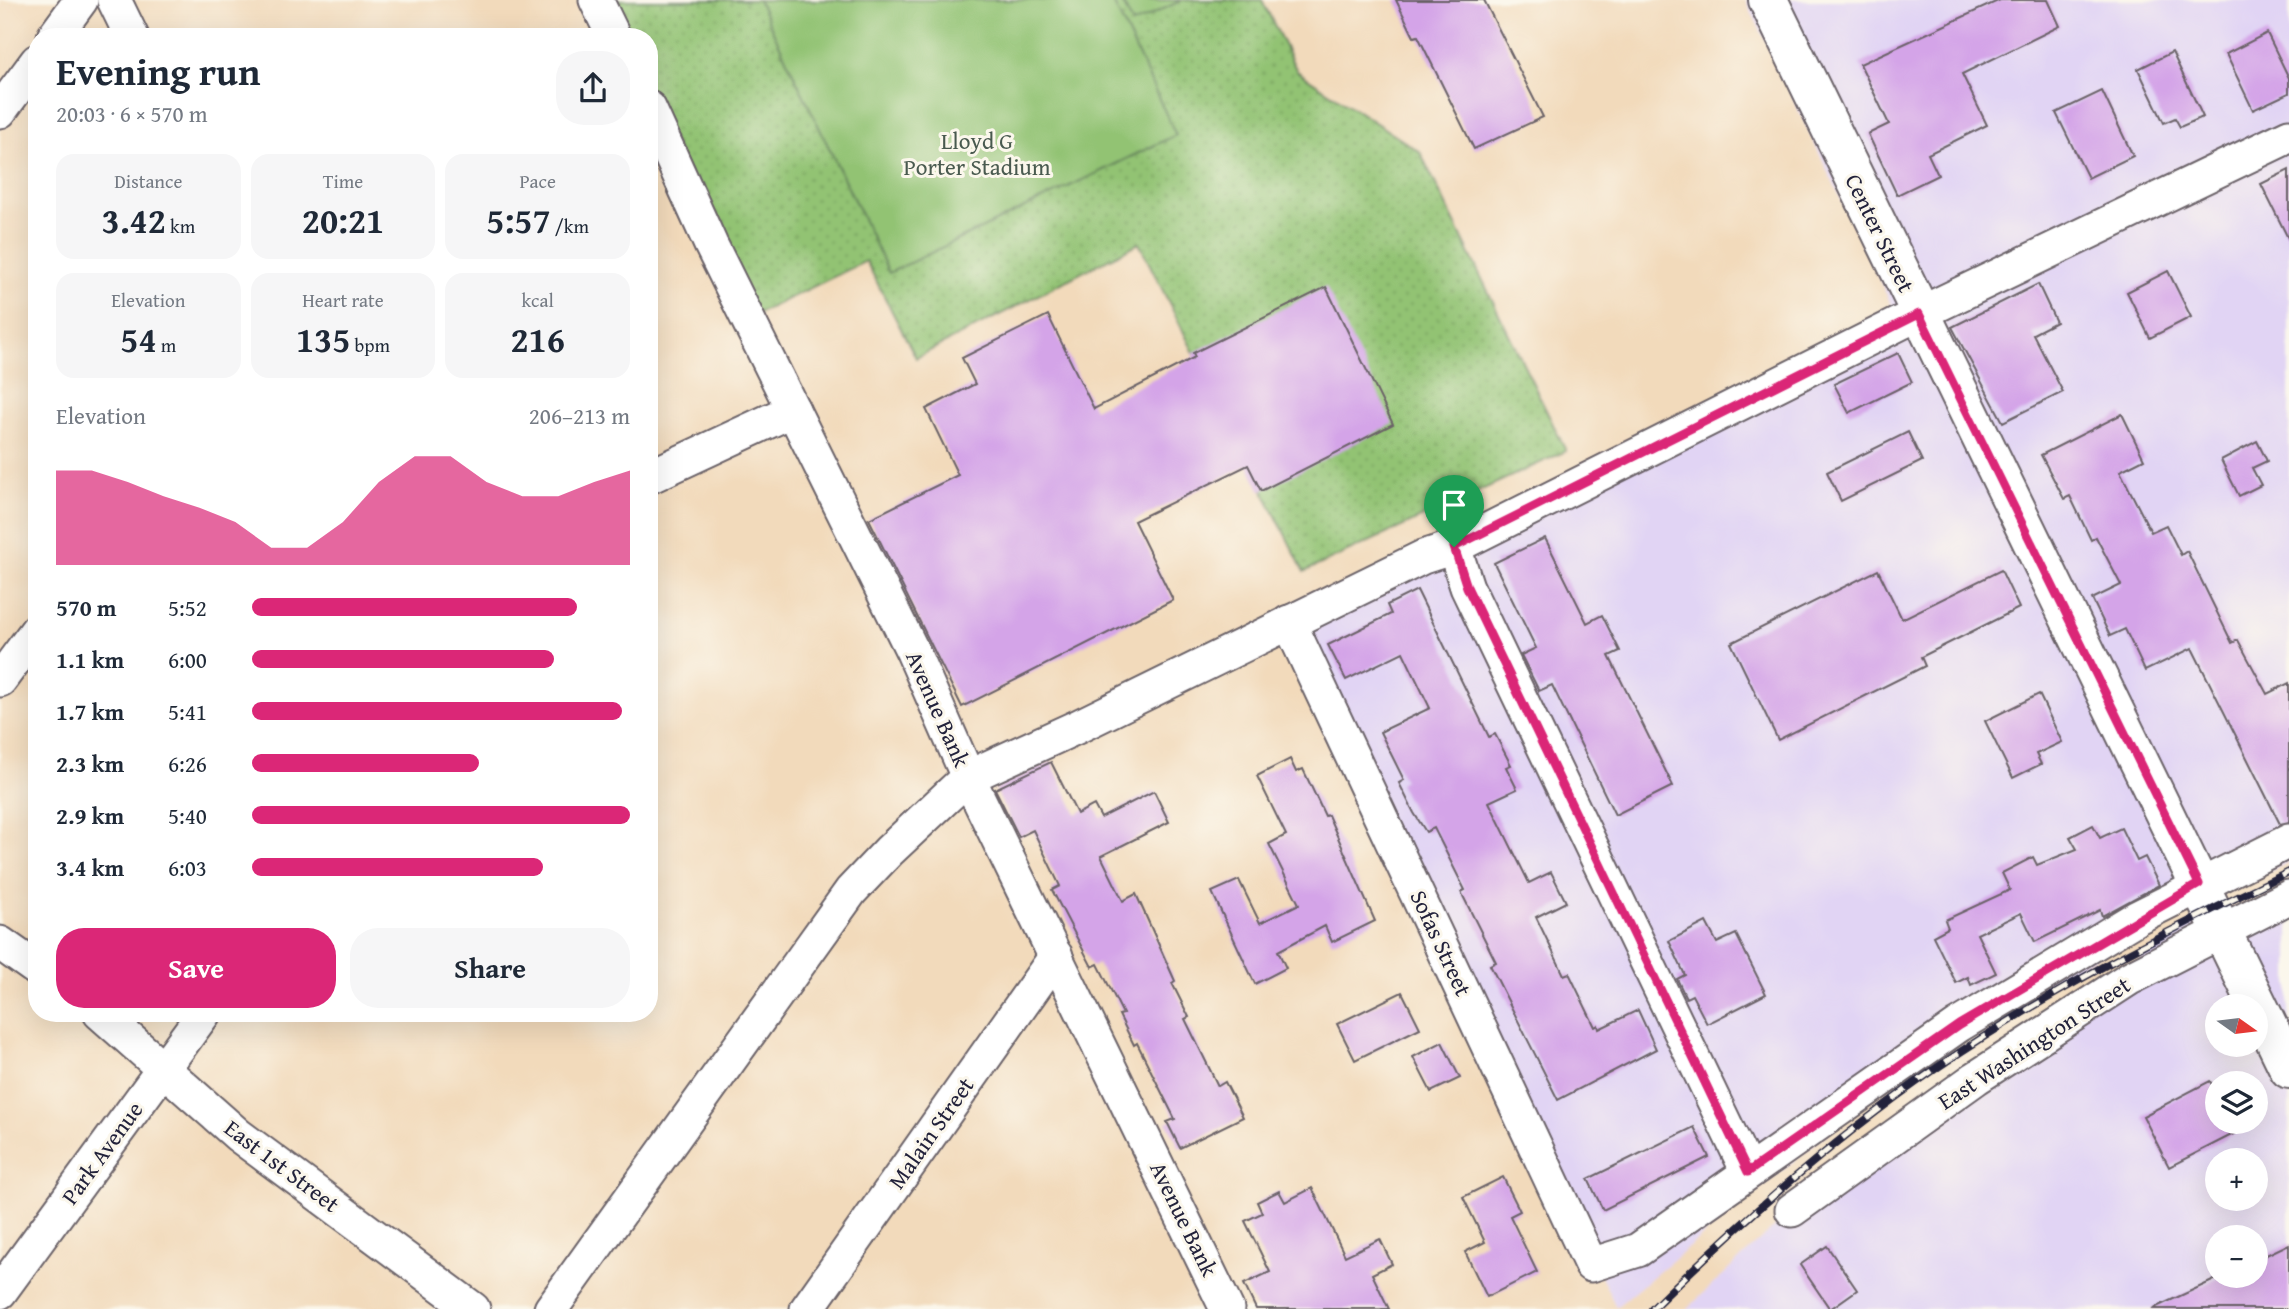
<!DOCTYPE html>
<html lang="en">
<head>
<meta charset="utf-8">
<style>
  :root { --surface:#fff; --page:#f6f6f7; --text:#1f2937; --muted:#747a83; --accent:#db2777 }
  body { margin:0; font-family:"Gentium Book Plus",serif; background:var(--page); color:var(--text); height:100vh; display:flex; flex-direction:column; font-size:26px; white-space:nowrap }
  * { box-sizing:border-box; margin:0 }
  p { font-size:23px; color:var(--muted) }
  .icon { flex:none; width:38px; height:38px; fill:none; stroke:currentColor; stroke-width:2; stroke-linecap:round; stroke-linejoin:round }
  .map { position:relative; flex:1; overflow:hidden }
  .details { position:absolute; left:28px; top:28px; width:630px; height:994px; display:flex; flex-direction:column; background:var(--surface); border-radius:28px; box-shadow:0 7px 28px #0002 }
  .details>* { flex:none }
  .needle { width:46px; rotate:104deg }
  .controls { position:absolute; left:2205px; top:994px; display:grid; gap:14px }
  .controls a { display:grid; place-items:center; width:63px; height:63px; border-radius:50%; background:var(--surface); box-shadow:0 7px 28px #0002; font-size:35px }
  .pin { position:absolute; display:grid; place-items:center; width:60px; height:60px; color:#fff; margin:-72px -30px; border-radius:50% 50% 50% 0; rotate:-45deg; box-shadow:0 0 7px #0007 }
  .pin .icon { rotate:45deg }
  .round { display:grid; place-items:center; flex:none; width:74px; height:74px; border-radius:28px; background:var(--page) }
  .headline { display:flex; align-items:center; justify-content:space-between; height:119px; padding:0 28px }
  h1 { font-size:38px; font-weight:700; line-height:52px }
  .metrics { display:grid; grid-template-columns:repeat(3,1fr); gap:10px; height:119px; padding:7px 28px }
  .metrics div { display:grid; align-content:center; border-radius:18px; background:var(--page); text-align:center }
  .metrics b { font-size:35px; font-weight:700 }
  .metrics small { font-size:19px; font-weight:400 }
  .metrics p { font-size:19px }
  .chart { height:196px; padding:14px 28px }
  .chart p { display:flex; justify-content:space-between }
  .chart svg { width:100%; height:126px; margin-top:7px; fill:var(--accent); opacity:.7 }
  .cta { display:flex; gap:14px; margin-top:auto; padding:14px 28px }
  .cta a { flex:1; height:80px; border-radius:28px; background:var(--accent); color:#fff; font-size:28px; font-weight:700; line-height:80px; text-align:center }
  .cta a+a { background:var(--page); color:var(--text) }
  ul { padding:0 28px; list-style:none; font-size:23px }
  li { display:grid; grid-template-columns:112px 84px 1fr; align-items:center; height:52px }
  li i { height:18px; border-radius:9px; background:var(--accent) }
  .map>svg:first-child { display:block }
</style>
</head>
<body>
<div class="map">
<svg width="2289" height="1309" viewBox="0 0 2289 1309">
  <defs>
    <pattern id="grass-dots" width="8" height="8" patternUnits="userSpaceOnUse" patternTransform="scale(1.75)"><rect width="8" height="8" fill="#92c373"/><path d="M2 2h.1M6 6h.1" fill="none" stroke="#7ea764" stroke-width="1.8" stroke-linecap="round"/></pattern>
  </defs>
  <rect width="100%" height="100%" fill="#fbf7ec"/>
  <filter id="ink" filterUnits="userSpaceOnUse"><feTurbulence type="fractalNoise" baseFrequency=".0143" numOctaves="2"/><feDisplacementMap in="SourceGraphic" scale="14" xChannelSelector="R" yChannelSelector="G"/><feConvolveMatrix kernelMatrix="1 2 1 2 8 2 1 2 1" color-interpolation-filters="sRGB"/></filter>
  <filter id="wash" filterUnits="userSpaceOnUse"><feTurbulence type="fractalNoise" baseFrequency=".00686" numOctaves="4" result="noise"/><feDisplacementMap in="SourceGraphic" scale="28" xChannelSelector="R" yChannelSelector="G"/><feGaussianBlur stdDeviation="1.57" result="paint"/><feColorMatrix in="noise" values="0 0 0 0 0 0 0 0 0 0 0 0 0 0 0 0 0 1.4 0 .05"/><feComposite in="paint" operator="in"/></filter>
  <g filter="url(#wash)">
    <rect width="100%" height="100%" fill="#f2dabb"/>
    <!-- built -->
    <g fill="#e1d4f4" fill-rule="evenodd">
      <polygon points="1746,0 2289,0 2289,862 1959,1025 1616,1307 1289,622 1900,323"/>
      <path d="M2289 899V1309H1687L1792 1210 2210 910 2221 931ZM2217 1006H2256V1045H2217ZM2217 1083H2256V1122H2217ZM2217 1160H2256V1199H2217ZM2217 1237H2256V1276H2217Z"/>
    </g>
    <!-- grass -->
    <polygon fill="url(#grass-dots)" stroke="#5a7257" stroke-width="2" points="607,0 1262,0 1297,71 1420,152 1566,451 1304,572 1139,243 916,358 866,261 755,315 649,90 649,37 624,37"/>
    <!-- garden -->
    <g fill="#92c373" stroke="#5a7257" stroke-width="2">
      <polygon points="758,0 1112,0 1176,135 889,273"/>
      <polygon points="1121,0 1182,0 1133,24"/>
    </g>
    <g id="blocks">
      <!-- building -->
      <g fill="#d4a4e8">
        <polygon points="1396,0 1484,0 1543,117 1474,149 1418,36 1414,37"/>
        <polygon points="2000,0 2048,0 2060,26 1962,74 1987,125 1928,154 1938,175 1897,195 1868,134 1889,124 1860,64"/>
        <polygon points="2267,33 2289,78 2289,93 2253,110 2226,54"/>
        <polygon points="2172,52 2203,117 2180,127 2175,118 2164,123 2138,69"/>
        <polygon points="2102,91 2133,156 2088,178 2056,113"/>
        <polygon points="2289,170 2289,240 2261,184"/>
        <polygon points="2168,271 2191,317 2150,338 2127,292"/>
        <polygon points="2038,284 2056,322 2033,334 2063,392 2003,422 1952,327"/>
        <polygon points="1326,287 1393,424 1261,491 1248,465 1134,521 1173,600 962,707 869,519 958,475 926,409 975,384 962,358 1048,315 1094,409 1195,357 1193,353"/>
        <polygon points="1898,353 1912,382 1849,413 1834,384"/>
        <polygon points="2122,414 2144,459 2120,471 2151,532 2166,525 2181,555 2187,551 2232,643 2238,640 2267,694 2289,683 2289,822 2280,824 2192,648 2145,671 2125,629 2110,636 2092,599 2121,585 2096,537 2091,540 2070,496 2064,499 2041,455"/>
        <polygon points="1908,432 1922,461 1841,501 1827,472"/>
        <polygon points="2257,441 2267,461 2252,468 2261,485 2239,496 2221,460"/>
        <polygon points="1545,538 1587,623 1602,615 1620,651 1609,656 1673,786 1615,815 1552,685 1539,691 1521,655 1536,648 1494,563"/>
        <polygon points="1878,570 1902,619 2001,570 2019,608 1921,657 1925,666 1778,740 1731,643"/>
        <polygon points="1417,590 1489,737 1495,734 1511,765 1506,767 1517,789 1489,802 1529,883 1551,872 1566,902 1536,917 1564,975 1569,973 1595,1027 1598,1025 1599,1029 1638,1010 1656,1049 1558,1100 1490,965 1496,962 1461,892 1465,890 1434,828 1426,832 1414,813 1399,783 1404,780 1380,732 1430,708 1403,652 1346,680 1328,645 1391,614 1387,605"/>
        <polygon points="2039,694 2062,742 2036,754 2041,764 2013,778 1985,721"/>
        <polygon points="1290,759 1296,772 1303,769 1325,816 1328,815 1375,921 1332,942 1325,926 1278,951 1286,968 1255,984 1212,892 1239,880 1260,923 1299,904 1269,844 1286,835 1257,776"/>
        <polygon points="1051,762 1077,814 1094,805 1101,818 1154,791 1169,822 1101,856 1123,901 1136,894 1175,981 1172,983 1189,1017 1185,1019 1218,1086 1225,1082 1243,1117 1180,1148 1167,1122 1175,1119 1137,1043 1134,1045 1119,1015 1123,1014 1098,964 1092,967 1052,890 1060,886 1033,830 1019,837 995,789"/>
        <polygon points="2093,825 2100,838 2121,828 2137,861 2145,857 2159,885 2102,916 2100,910 2035,942 2021,913 1977,934 1996,973 1971,985 1968,977 1956,983 1933,936 1948,928 1945,920 2010,890 2002,873 2033,857 2037,865 2077,849 2070,837"/>
        <polygon points="1706,922 1717,943 1736,934 1766,994 1707,1024 1692,995 1686,998 1677,979 1685,975 1669,941"/>
        <polygon points="1402,992 1420,1028 1355,1060 1337,1024"/>
        <polygon points="1442,1042 1460,1078 1431,1092 1413,1057"/>
        <polygon points="2210,1081 2217,1095 2217,1122 2257,1122 2169,1167 2143,1116"/>
        <polygon points="1694,1127 1709,1157 1603,1210 1588,1179"/>
        <polygon points="1503,1177 1520,1211 1510,1216 1537,1272 1487,1297 1465,1252 1485,1242 1463,1197"/>
        <polygon points="1312,1188 1345,1256 1380,1239 1392,1264 1372,1274 1389,1309 1256,1309 1244,1284 1270,1272 1245,1221 1262,1213 1257,1202 1279,1191 1285,1202"/>
        <polygon points="2289,1244 2289,1309 2152,1309 2223,1276 2256,1276 2256,1260"/>
        <polygon points="1827,1246 1857,1290 1830,1309 1800,1265"/>
      </g>
    </g>
  </g>
  <g filter="url(#ink)">
    <use href="#blocks" fill-opacity="0" stroke="#6b6268" stroke-width="2"/>
    <g fill="none" stroke-linecap="round" stroke-linejoin="round">
      <defs>
        <g id="minor">
          <polyline points="114,0 132,37"/>
          <polyline points="596,0 614,37"/>
          <polyline points="54,37 81,0"/>
          <polyline points="649,108 711,245 913,652 968,777 1227,1309"/>
          <polyline points="0,111 37,61"/>
          <polyline points="649,477 793,410"/>
          <polyline points="1454,547 1467,587 1748,1172"/>
          <polyline points="1289,622 1591,1265 1638,1250 1959,1025 2138,917 2289,841"/>
          <polyline points="0,680 37,630"/>
          <polyline points="0,943 37,969"/>
          <polyline points="100,1013 238,1135 473,1309"/>
          <polyline points="1792,1210 1976,1078 2130,978 2289,897"/>
          <polyline points="0,1292 204,1013"/>
          <polyline points="551,1309 851,891 889,851 968,777 1077,727 1423,557 1454,547 1900,323 2289,136"/>
          <polyline points="807,1309 1056,956"/>
        </g>
        <polyline id="primary" points="1768,0 2289,1069"/>
      </defs>
      <!-- minor casing -->
      <use href="#minor" stroke="#6b6268" stroke-width="37"/>
      <!-- primary casing -->
      <use href="#primary" stroke="#6b6268" stroke-width="42"/>
      <!-- minor -->
      <use href="#minor" stroke="#fff" stroke-width="33"/>
      <!-- primary -->
      <use href="#primary" stroke="#fff" stroke-width="38"/>
      <defs>
        <path id="rail" d="M1652 1309C1740 1222 1836 1137 1938 1067 2049 991 2169 930 2289 872"/>
      </defs>
      <!-- rail casing -->
      <use href="#rail" stroke="#22223b" stroke-width="8"/>
      <!-- rail -->
      <use href="#rail" stroke="#fbf7ec" stroke-width="5" stroke-dasharray="16" stroke-linecap="butt"/>
    </g>
  </g>
  <g fill="none" stroke-linecap="round" stroke-linejoin="round" filter="url(#ink)">
    <defs>
      <polygon id="route" points="1919,314 2199,884 1959,1025 1748,1172 1467,587 1454,547"/>
    </defs>
    <!-- route casing -->
    <use href="#route" stroke="#fff" stroke-width="14"/>
    <!-- route -->
    <use href="#route" stroke="#db2777" stroke-width="9"/>
  </g>
  <g text-anchor="middle" stroke-width="6" stroke-linejoin="round" paint-order="stroke">
    <!-- park labels -->
    <g font-size="23" fill="#495a4f" stroke="#fbf7ec">
      <text x="977" y="149">Lloyd G<tspan x="977" dy="26">Porter Stadium</tspan></text>
    </g>
    <!-- street labels -->
    <g font-size="23" fill="#22223b" stroke="#fbf7ec">
      <text transform="translate(1880 233) rotate(64)" y="8">Center Street</text>
      <text transform="translate(938 709) rotate(66)" y="8">Avenue Bank</text>
      <text transform="translate(1441 943) rotate(65)" y="8">Sofas Street</text>
      <text transform="translate(2034 1043) rotate(-33)" y="8">East Washington Street</text>
      <text transform="translate(931 1133) rotate(-55)" y="8">Malain Street</text>
      <text transform="translate(102 1153) rotate(-54)" y="8">Park Avenue</text>
      <text transform="translate(282 1166) rotate(37)" y="8">East 1st Street</text>
      <text transform="translate(1184 1219) rotate(64)" y="8">Avenue Bank</text>
    </g>
  </g>
</svg>
<div class="controls">
<a><svg class="needle" viewBox="-14 -14 28 28"><path d="M0-13l5 13h-10z" fill="#e53935"/><path d="M0 13l5-13h-10z" fill="#747a83"/></svg></a>
<a><svg class="icon" aria-label="layers" viewBox="0 0 24 24"><path d="M12 4l9 5-9 5-9-5zM3 14l9 5 9-5"/></svg></a>
<a>+</a>
<a>−</a>
</div>
<div class="pin" style="left:1454px;top:547px;background:#1e9e55"><svg class="icon" aria-label="arrive" viewBox="0 0 24 24"><path d="M6 21V4h12l-3 4 3 4H6"/></svg></div>
<section class="details">
<div class="headline"><div><h1>Evening run</h1><p>20:03 · 6 × 570 m</p></div><a class="round"><svg class="icon" aria-label="share" viewBox="0 0 24 24"><path d="M12 15V3M7 8l5-5 5 5M5 13v7h14v-7"/></svg></a></div>
<div class="metrics">
<div><p>Distance</p><b>3.42<small> km</small></b></div>
<div><p>Time</p><b>20:21</b></div>
<div><p>Pace</p><b>5:57<small> /km</small></b></div>
</div>
<div class="metrics">
<div><p>Elevation</p><b>54<small> m</small></b></div>
<div><p>Heart rate</p><b>135<small> bpm</small></b></div>
<div><p>kcal</p><b>216</b></div>
</div>
<div class="chart"><p><span>Elevation</span>206–213 m</p>
<svg viewBox="0 0 160 44" preserveAspectRatio="none"><path d="M0 44V11L10 11L20 15L30 20L40 24L50 29L60 38L70 38L80 29L90 15L100 6L110 6L120 15L130 20L140 20L150 15L160 11V44z"/></svg>
</div>
<ul>
<li><b>570 m</b>5:52<i style="width:86%"></i></li>
<li><b>1.1 km</b>6:00<i style="width:80%"></i></li>
<li><b>1.7 km</b>5:41<i style="width:98%"></i></li>
<li><b>2.3 km</b>6:26<i style="width:60%"></i></li>
<li><b>2.9 km</b>5:40<i style="width:100%"></i></li>
<li><b>3.4 km</b>6:03<i style="width:77%"></i></li>
</ul>
<div class="cta"><a>Save</a><a>Share</a></div>
</section>
</div>
</body>
</html>
